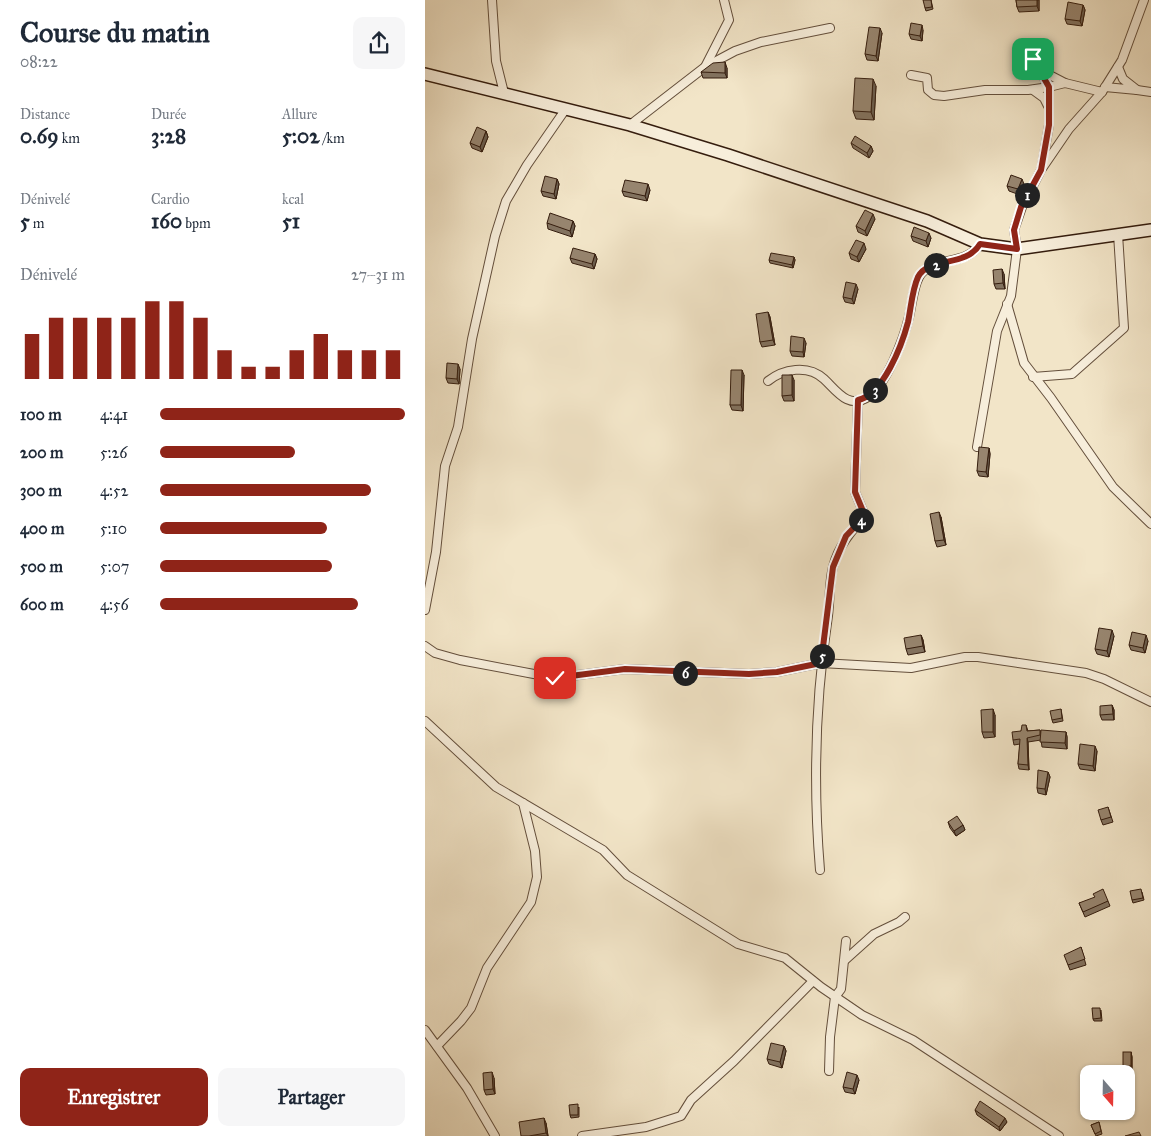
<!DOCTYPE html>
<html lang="fr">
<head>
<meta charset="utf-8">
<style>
  :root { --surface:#fff; --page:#f6f6f7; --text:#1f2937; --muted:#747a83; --accent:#8f2418 }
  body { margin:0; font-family:"IM FELL Great Primer",serif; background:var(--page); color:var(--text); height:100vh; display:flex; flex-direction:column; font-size:19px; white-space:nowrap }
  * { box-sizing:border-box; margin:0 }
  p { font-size:16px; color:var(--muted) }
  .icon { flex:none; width:28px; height:28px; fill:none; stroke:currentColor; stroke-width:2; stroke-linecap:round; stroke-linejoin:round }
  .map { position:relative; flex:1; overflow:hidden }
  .details { display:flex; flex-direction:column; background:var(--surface); width:425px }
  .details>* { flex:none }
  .needle { width:32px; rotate:160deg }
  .fabs { position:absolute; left:655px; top:1065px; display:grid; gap:10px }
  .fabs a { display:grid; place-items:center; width:55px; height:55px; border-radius:10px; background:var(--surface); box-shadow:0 1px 4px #0004; font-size:25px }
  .pin { position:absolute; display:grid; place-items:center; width:42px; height:42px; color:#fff; margin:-21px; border-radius:10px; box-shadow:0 2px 8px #0006 }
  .km { position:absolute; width:25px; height:25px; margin:-12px; border-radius:50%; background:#222; color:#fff; font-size:14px; line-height:25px; text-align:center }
  .round { display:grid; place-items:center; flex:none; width:52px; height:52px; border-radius:10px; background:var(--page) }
  .overview { display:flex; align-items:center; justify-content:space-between; height:85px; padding:0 20px }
  h1 { font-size:28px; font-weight:700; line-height:38px }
  .metrics { display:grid; grid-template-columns:repeat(3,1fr); gap:8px; height:85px; padding:5px 20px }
  .metrics div { display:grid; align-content:center }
  .metrics b { font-size:21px; font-weight:700 }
  .metrics small { font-size:14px; font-weight:400 }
  .metrics p { font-size:14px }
  .chart { height:140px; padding:10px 20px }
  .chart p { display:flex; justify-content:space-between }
  .chart svg { width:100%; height:90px; margin-top:5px; stroke:var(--accent); stroke-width:6 }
  .button { display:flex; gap:10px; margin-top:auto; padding:10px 20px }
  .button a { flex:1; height:58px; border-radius:10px; background:var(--accent); color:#fff; font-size:20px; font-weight:700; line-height:58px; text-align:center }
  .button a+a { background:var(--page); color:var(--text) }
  ul { padding:0 20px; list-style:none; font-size:16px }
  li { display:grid; grid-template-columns:80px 60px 1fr; align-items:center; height:38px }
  li i { height:12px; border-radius:6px; background:var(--accent) }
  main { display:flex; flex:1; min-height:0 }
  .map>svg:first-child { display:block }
</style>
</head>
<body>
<main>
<section class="details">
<div class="overview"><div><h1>Course du matin</h1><p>08:22</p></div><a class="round"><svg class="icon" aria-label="share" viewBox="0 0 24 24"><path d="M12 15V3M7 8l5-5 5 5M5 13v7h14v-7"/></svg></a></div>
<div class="metrics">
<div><p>Distance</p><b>0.69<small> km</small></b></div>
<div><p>Durée</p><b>3:28</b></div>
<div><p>Allure</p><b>5:02<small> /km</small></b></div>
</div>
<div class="metrics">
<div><p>Dénivelé</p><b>5<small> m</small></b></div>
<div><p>Cardio</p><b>160<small> bpm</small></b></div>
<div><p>kcal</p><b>51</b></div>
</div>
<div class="chart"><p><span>Dénivelé</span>27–31 m</p>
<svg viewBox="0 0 160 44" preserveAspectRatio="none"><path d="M5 44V22M15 44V14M25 44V14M35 44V14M45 44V14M55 44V6M65 44V6M75 44V14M85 44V30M95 44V38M105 44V38M115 44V30M125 44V22M135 44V30M145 44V30M155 44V30"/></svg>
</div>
<ul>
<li><b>100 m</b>4:41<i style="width:100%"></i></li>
<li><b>200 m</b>5:26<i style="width:55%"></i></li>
<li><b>300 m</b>4:52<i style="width:86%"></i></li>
<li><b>400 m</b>5:10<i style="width:68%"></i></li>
<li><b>500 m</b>5:07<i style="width:70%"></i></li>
<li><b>600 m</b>4:56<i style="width:81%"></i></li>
</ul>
<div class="button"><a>Enregistrer</a><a>Partager</a></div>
</section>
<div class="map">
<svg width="726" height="1136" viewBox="0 0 726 1136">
  <rect width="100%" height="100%" fill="#f2e5c8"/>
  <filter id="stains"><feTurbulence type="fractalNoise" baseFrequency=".004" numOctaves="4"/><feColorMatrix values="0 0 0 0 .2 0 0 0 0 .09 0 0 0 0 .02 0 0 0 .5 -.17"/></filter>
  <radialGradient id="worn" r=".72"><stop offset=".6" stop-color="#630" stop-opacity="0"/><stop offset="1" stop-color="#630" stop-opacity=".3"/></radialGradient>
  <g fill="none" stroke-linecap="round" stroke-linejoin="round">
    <defs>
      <g id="minor">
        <polyline points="67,0 71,61 79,93"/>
        <polyline points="608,59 624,87 640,83 677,92"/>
        <polyline points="280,67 304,20 299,0"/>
        <polyline points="615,70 640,83"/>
        <polyline points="486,75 502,78 503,90 509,95 519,96 560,90 603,90 624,87 624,125 617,166"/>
        <polyline points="680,87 712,90 698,79 693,67"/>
        <polyline points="608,90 619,98 623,106"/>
        <polyline points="712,90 726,92"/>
        <polyline points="205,125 280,67 310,51 336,42 405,28"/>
        <polyline points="582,304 599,363 626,398 688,487 726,524"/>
        <polyline points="608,377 647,374 699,328 693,234"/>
        <path d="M343 381C358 369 383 364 399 379 411 390 423 410 443 397 461 386 479 338 484 317 487 305 488 288 494 277 506 255 541 267 555 244"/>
        <polyline points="552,447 572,331 586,296 592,249 589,230 597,207 616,170 644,129 677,92 697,60 719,0"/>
        <polyline points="0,610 11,552 20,466 33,427 47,339 70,236 81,201 102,165 140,110"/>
        <polyline points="0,646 10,653 35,660 130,678 200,669 324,674 352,672 396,663 486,668 540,657 553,657 661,673 679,679 726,702"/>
        <polyline points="0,721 71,787 178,850 202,875 313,944 360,958 396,987 437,1015 488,1040 634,1136"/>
        <path d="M395 870C388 785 390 701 403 616 405 600 404 583 408 567 413 547 426 531 440 516L430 492 433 400"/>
        <polyline points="420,960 449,934 474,922 480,917"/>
        <polyline points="0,1030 42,1088 70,1136"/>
        <polyline points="12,1046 36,1021 46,1008 62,968 106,902 112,877 110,851 98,803"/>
        <polyline points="404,1071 405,1037 410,997 416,989 421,941"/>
        <polyline points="157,1136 221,1127 256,1116 266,1100 309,1061 388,981"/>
      </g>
      <polyline id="secondary" points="0,74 205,125 303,155 502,221 555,244 592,249 726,230"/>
    </defs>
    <!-- minor casing -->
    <use href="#minor" stroke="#644f3c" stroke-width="10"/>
    <!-- secondary casing -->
    <use href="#secondary" stroke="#351d0e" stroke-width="14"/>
    <!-- minor -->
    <use href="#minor" stroke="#f7eedb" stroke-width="8"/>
    <!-- secondary -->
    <use href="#secondary" stroke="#f7eedb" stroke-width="11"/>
  </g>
  <!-- wall -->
  <g fill="#82725f" stroke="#351d0e">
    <polygon points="506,0 508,9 501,11 500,8"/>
    <polygon points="591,0 614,0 614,11 594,12 592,7"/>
    <polygon points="658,5 660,10 657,26 642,24 640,19"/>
    <polygon points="498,30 497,41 486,39 484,34"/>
    <polygon points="457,33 453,61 442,60 440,54"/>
    <polygon points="302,68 302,78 278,78 276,72"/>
    <polygon points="451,86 449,120 431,119 428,111"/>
    <polygon points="61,131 63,137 57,152 47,148 45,143"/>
    <polygon points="426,143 446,146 448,151 444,158 428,148"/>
    <polygon points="132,179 134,184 131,199 118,196 116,191"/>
    <polygon points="599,184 595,195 584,191 582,186"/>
    <polygon points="225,190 222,201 199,196 197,191"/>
    <polygon points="450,219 442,236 433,232 431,226"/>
    <polygon points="148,221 150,226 147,237 123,229 122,223"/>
    <polygon points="486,236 506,238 503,247 488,241"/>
    <polygon points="441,249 434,262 426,259 424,253"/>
    <polygon points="170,254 172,259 169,269 147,263 145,258"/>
    <polygon points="369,257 370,260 368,268 345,263 344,260"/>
    <polygon points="579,274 580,289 571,289 569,284"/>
    <polygon points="433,289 429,304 420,302 418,297"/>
    <polygon points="343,312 345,317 350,345 337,347 335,342"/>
    <polygon points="381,343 379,357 367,356 365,351"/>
    <polygon points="35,369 34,384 23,383 21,378"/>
    <polygon points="319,375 318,411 307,410 305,405"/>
    <polygon points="369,380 369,401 359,401 357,396"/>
    <polygon points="564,448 565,454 563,477 554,476 552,471"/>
    <polygon points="516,517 521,545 512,547 510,541"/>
    <polygon points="496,635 498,640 500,652 483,655 481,649"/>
    <polygon points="689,636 684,657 672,654 670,649"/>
    <polygon points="723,641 720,653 706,650 704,645"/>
    <polygon points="687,705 689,710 689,720 677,720 675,715"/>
    <polygon points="636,709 638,721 628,723 627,720"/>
    <polygon points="570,715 570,737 559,738 557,732"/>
    <polygon points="601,725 603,731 615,730 616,734 641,732 642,737 642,749 617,747 616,740 603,742 604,770 594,769 593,764 595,744 589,745 588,740"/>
    <polygon points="672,751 670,771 655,769 653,764"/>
    <polygon points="623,772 625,777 621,795 613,793 612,788"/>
    <polygon points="683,807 688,822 678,825 676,820"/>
    <polygon points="523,822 538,825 540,830 531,836 525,828"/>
    <polygon points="717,892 719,900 708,903 707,900"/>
    <polygon points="683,901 685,906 660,917 654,903"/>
    <polygon points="656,947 661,965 645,970 643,965"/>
    <polygon points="676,1010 677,1021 669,1021 668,1019"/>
    <polygon points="359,1046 361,1051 357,1068 344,1064 342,1059"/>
    <polygon points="706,1052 707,1057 707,1071 700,1071 698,1066"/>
    <polygon points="69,1078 70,1094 61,1095 59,1090"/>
    <polygon points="434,1080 430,1094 420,1092 418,1087"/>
    <polygon points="154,1107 154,1117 146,1118 145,1115"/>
    <polygon points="550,1110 582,1122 575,1131 552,1115"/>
    <polygon points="674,1122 677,1134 671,1136 666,1125"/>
    <polygon points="121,1123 123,1136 96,1136"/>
  </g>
  <!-- shaded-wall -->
  <g fill="#6a5d4e" stroke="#351d0e">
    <polygon points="612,0 614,0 614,11 612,6"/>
    <polygon points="658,5 660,10 657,26 655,21"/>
    <polygon points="497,25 498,30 497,41 495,36"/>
    <polygon points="455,28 457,33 453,61 451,56"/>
    <polygon points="300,62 302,68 302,78 300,73"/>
    <polygon points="448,79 451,86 449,120 446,112"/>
    <polygon points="61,131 63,137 57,152 55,147"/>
    <polygon points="446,146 448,151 444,158 442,153"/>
    <polygon points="132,179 134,184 131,199 129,194"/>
    <polygon points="597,179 599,184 595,195 593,189"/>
    <polygon points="223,184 225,190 222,201 220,196"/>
    <polygon points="448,214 450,219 442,236 440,231"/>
    <polygon points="148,221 150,226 147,237 145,231"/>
    <polygon points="504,233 506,238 503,247 501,241"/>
    <polygon points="439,243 441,249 434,262 432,257"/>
    <polygon points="170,254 172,259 169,269 167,264"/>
    <polygon points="369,257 370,260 368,268 367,265"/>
    <polygon points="577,269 579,274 580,289 578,283"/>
    <polygon points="431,284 433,289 429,304 427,299"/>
    <polygon points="343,312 345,317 350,345 348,340"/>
    <polygon points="379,338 381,343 379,357 378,352"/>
    <polygon points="33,364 35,369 34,384 32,379"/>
    <polygon points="317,370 319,375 318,411 316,405"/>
    <polygon points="367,375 369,380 369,401 367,395"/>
    <polygon points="564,448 565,454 563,477 561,472"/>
    <polygon points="514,512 516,517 521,545 519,540"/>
    <polygon points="687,630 689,636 684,657 682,651"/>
    <polygon points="496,635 498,640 500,652 498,646"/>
    <polygon points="721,635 723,641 720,653 718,648"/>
    <polygon points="687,705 689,710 689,720 688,714"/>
    <polygon points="568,709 570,715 570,737 568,732"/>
    <polygon points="641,732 642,737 642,749 640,743"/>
    <polygon points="602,738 603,742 604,770 603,765"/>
    <polygon points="670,746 672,751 670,771 668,766"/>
    <polygon points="623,772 625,777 621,795 620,789"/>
    <polygon points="538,825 540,830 531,836 529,831"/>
    <polygon points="359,1046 361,1051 357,1068 355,1062"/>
    <polygon points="706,1052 707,1057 707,1071 706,1066"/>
    <polygon points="67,1072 69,1078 70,1094 68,1089"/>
    <polygon points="432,1075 434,1080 430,1094 428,1089"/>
    <polygon points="119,1118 121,1123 123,1136 121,1133"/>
    <polygon points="580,1118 582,1122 575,1131 574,1127"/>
  </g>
  <!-- building -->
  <g fill="#97856f" stroke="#351d0e">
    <polygon points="498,0 506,0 507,7 500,8"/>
    <polygon points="591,0 612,0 612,6 592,7"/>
    <polygon points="643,2 658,5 655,21 640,19"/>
    <polygon points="486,23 497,25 495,36 484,34"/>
    <polygon points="444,27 455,28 451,56 440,54"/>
    <polygon points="300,62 300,73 276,72 288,63"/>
    <polygon points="430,78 448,79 446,112 428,111"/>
    <polygon points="52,127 61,131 55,147 45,143"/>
    <polygon points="430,136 446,146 442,153 426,143"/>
    <polygon points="586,175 597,179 593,189 582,186"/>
    <polygon points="120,176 132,179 129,194 116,191"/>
    <polygon points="200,180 223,184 220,196 197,191"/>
    <polygon points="440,210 448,214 440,231 431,226"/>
    <polygon points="125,213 148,221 145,231 122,223"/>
    <polygon points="489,227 504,233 501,241 486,236"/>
    <polygon points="431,240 439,243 432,257 424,253"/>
    <polygon points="148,248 170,254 167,264 145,258"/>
    <polygon points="346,253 369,257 367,265 344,260"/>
    <polygon points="577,269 578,283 569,284 568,270"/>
    <polygon points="421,282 431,284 427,299 418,297"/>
    <polygon points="343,312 348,340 335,342 331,314"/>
    <polygon points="366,336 379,338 378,352 365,351"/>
    <polygon points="22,363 33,364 32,379 21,378"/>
    <polygon points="306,370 317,370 316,405 305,405"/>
    <polygon points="357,375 367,375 367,395 357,396"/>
    <polygon points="554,447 564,448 561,472 552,471"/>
    <polygon points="514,512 519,540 510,541 505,514"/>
    <polygon points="674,628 687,630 682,651 670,649"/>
    <polygon points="707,632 721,635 718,648 704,645"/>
    <polygon points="496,635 498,646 481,649 479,638"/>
    <polygon points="687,705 688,714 675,715 675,706"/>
    <polygon points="568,709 568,732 557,732 556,710"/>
    <polygon points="636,709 637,718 627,720 625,711"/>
    <polygon points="597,725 601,725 602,731 615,730 615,735 602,738 603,765 593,764 595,739 588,740 587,732 596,731"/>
    <polygon points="616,730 641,732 640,743 615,742"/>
    <polygon points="655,744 670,746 668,766 653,764"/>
    <polygon points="613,770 623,772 620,789 612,788"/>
    <polygon points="683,807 686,817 676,820 673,810"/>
    <polygon points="532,816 538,825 529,831 523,822"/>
    <polygon points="678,889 683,901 658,912 654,903 670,897 668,894"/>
    <polygon points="716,889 718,898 707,900 705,891"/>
    <polygon points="656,947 660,959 643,965 639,955"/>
    <polygon points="667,1008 675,1008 676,1018 668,1019"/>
    <polygon points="346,1043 359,1046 355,1062 342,1059"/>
    <rect x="698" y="1052" width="8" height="14"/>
    <polygon points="67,1072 68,1089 59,1090 58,1073"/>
    <polygon points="422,1072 432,1075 428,1089 418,1087"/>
    <polygon points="555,1101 580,1118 574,1127 550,1110"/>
    <polygon points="153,1104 153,1115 145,1115 144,1105"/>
    <polygon points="119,1118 121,1133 104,1136 96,1136 94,1122"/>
    <polygon points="674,1122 676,1131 670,1134 666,1125"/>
    <polygon points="714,1132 716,1136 700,1136"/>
  </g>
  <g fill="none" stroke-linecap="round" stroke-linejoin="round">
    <defs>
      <path id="route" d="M130 678 200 669 324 674 352 672 396 663 408 567 421 536 440 516 430 492 433 400C458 395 477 345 483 322 486 308 487 290 493 277 504 256 541 268 555 244L592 249 589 230 596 207 616 170 624 125V87L608 59"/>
    </defs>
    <!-- route casing -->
    <use href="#route" stroke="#fff" stroke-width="10"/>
    <!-- route -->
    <use href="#route" stroke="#8f2418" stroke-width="6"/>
  </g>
  <rect width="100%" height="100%" filter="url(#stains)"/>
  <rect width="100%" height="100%" fill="url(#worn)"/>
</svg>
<div class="fabs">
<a><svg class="needle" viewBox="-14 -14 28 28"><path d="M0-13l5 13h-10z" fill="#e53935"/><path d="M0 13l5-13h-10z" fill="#747a83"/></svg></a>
</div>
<div class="pin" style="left:608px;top:59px;background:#1e9e55"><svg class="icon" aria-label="arrive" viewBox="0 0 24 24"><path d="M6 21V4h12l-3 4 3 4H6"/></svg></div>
<div class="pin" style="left:130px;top:678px;background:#d93025"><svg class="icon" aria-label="check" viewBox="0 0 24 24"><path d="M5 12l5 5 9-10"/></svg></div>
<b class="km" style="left:602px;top:195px">1</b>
<b class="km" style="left:511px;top:265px">2</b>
<b class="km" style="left:450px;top:390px">3</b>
<b class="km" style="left:436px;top:520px">4</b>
<b class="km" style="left:397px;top:656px">5</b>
<b class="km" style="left:260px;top:673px">6</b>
</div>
</main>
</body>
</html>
